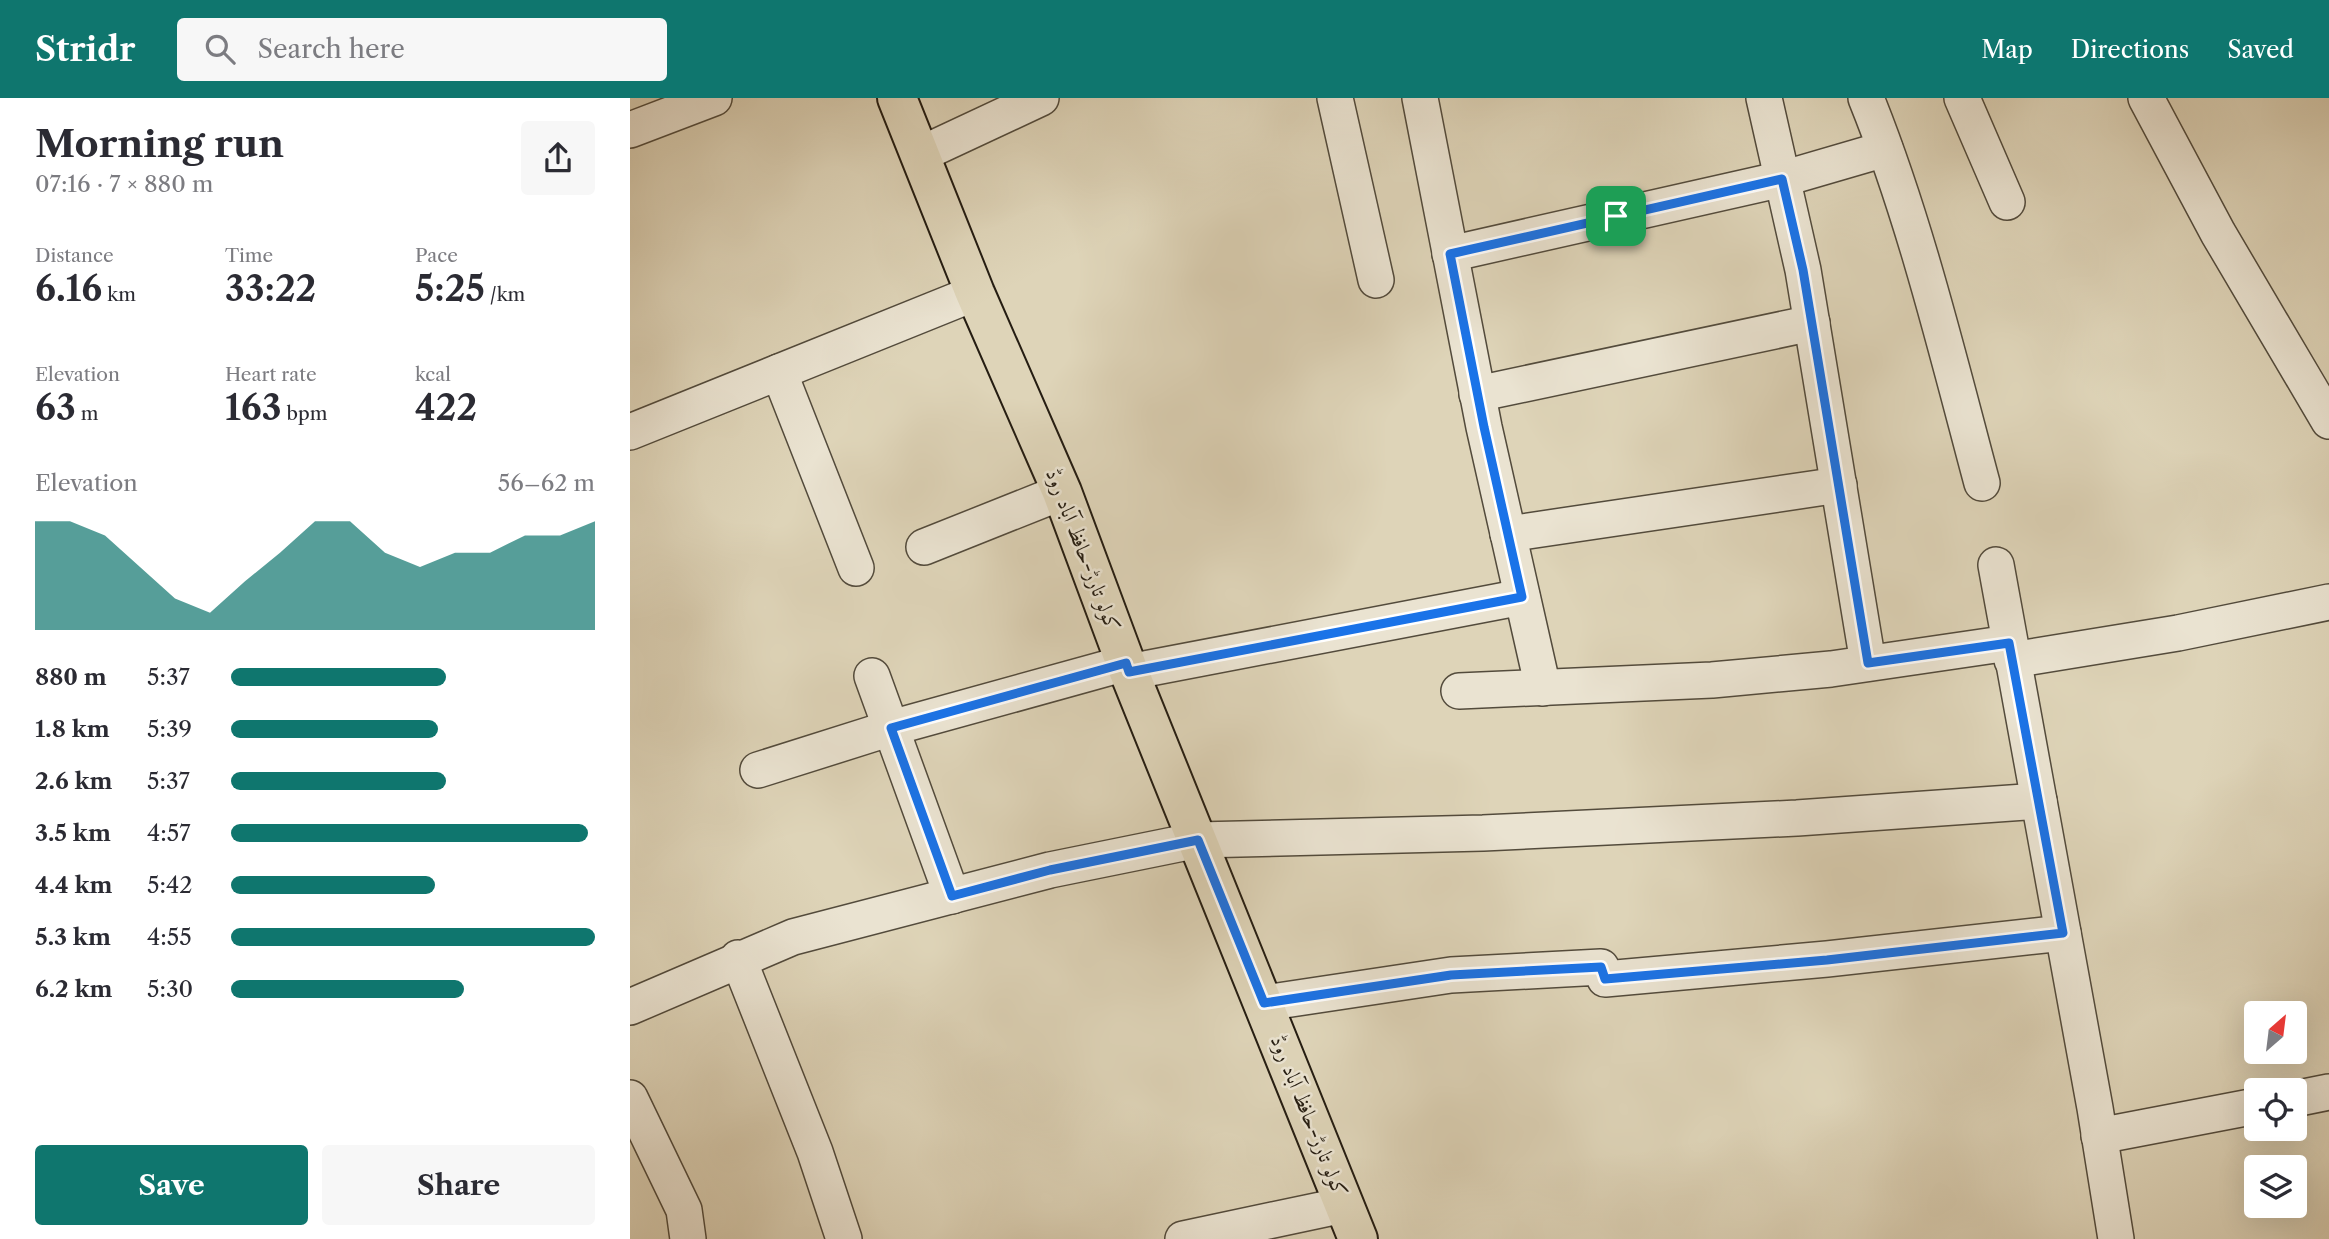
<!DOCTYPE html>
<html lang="en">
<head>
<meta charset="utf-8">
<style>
  :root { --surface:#fff; --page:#f7f7f7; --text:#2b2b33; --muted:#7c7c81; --accent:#0f766e }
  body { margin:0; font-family:"Libre Caslon Text",Amiri,serif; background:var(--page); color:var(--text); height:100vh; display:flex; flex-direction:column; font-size:26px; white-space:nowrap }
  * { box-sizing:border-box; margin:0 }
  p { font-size:23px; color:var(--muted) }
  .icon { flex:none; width:38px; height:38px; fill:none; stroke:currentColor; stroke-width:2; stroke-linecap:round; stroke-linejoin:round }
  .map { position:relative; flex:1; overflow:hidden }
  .drawer { display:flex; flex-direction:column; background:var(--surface); width:630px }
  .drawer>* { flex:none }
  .needle { width:46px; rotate:28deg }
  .buttons { position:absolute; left:1614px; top:903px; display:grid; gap:14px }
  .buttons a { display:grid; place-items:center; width:63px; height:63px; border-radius:7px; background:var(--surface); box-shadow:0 7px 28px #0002; font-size:35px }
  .pin { position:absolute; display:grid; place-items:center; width:60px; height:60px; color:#fff; margin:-30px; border-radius:14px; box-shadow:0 4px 10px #0006 }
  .round { display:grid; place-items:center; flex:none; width:74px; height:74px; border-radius:7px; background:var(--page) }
  .headline { display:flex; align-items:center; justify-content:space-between; height:119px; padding:0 35px }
  h1 { font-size:38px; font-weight:700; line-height:52px }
  .stats { display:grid; grid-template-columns:repeat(3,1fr); gap:10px; height:119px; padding:7px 35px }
  .stats div { display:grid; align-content:center }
  .stats b { font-size:35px; font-weight:700 }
  .stats small { font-size:19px; font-weight:400 }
  .stats p { font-size:19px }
  .chart { height:196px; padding:14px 35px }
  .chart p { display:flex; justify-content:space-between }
  .chart svg { width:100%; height:126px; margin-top:7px; fill:var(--accent); opacity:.7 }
  .cta { display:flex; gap:14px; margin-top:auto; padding:14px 35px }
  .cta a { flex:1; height:80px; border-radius:7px; background:var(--accent); color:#fff; font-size:28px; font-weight:700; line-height:80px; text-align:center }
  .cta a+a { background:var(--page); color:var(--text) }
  ul { padding:0 35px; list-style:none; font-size:23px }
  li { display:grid; grid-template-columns:112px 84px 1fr; align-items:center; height:52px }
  li i { height:18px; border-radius:9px; background:var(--accent) }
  header { display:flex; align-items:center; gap:42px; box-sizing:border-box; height:98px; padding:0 35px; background:var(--accent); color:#fff }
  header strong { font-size:33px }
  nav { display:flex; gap:38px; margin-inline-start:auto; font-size:24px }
  .search { width:490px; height:63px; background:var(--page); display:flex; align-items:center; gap:18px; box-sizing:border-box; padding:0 24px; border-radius:7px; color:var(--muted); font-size:26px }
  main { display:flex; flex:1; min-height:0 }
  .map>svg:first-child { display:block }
</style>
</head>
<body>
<header>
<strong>Stridr</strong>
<div class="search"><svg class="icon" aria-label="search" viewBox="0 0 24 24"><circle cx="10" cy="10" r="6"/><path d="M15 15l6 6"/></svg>Search here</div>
<nav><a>Map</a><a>Directions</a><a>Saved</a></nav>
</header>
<main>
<section class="drawer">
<div class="headline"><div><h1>Morning run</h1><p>07:16 · 7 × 880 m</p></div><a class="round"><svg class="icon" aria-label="share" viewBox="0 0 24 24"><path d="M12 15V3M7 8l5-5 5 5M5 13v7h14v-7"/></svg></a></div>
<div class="stats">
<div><p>Distance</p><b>6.16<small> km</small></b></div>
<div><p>Time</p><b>33:22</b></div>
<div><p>Pace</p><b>5:25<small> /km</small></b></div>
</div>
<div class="stats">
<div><p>Elevation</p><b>63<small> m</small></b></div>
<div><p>Heart rate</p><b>163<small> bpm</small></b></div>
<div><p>kcal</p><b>422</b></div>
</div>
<div class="chart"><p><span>Elevation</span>56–62 m</p>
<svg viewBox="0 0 160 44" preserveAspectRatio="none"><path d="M0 44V6L10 6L20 11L30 22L40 33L50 38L60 27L70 17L80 6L90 6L100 17L110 22L120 17L130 17L140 11L150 11L160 6V44z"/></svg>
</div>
<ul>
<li><b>880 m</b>5:37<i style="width:59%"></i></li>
<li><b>1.8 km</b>5:39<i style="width:57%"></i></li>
<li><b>2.6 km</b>5:37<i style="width:59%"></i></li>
<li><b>3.5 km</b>4:57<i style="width:98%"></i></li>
<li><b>4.4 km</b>5:42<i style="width:56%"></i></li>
<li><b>5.3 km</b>4:55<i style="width:100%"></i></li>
<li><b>6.2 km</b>5:30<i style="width:64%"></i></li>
</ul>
<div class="cta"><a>Save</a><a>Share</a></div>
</section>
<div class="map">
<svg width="1699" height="1141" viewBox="0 0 1699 1141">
  <rect width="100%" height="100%" fill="#ded4b8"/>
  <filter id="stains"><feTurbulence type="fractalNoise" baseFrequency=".00286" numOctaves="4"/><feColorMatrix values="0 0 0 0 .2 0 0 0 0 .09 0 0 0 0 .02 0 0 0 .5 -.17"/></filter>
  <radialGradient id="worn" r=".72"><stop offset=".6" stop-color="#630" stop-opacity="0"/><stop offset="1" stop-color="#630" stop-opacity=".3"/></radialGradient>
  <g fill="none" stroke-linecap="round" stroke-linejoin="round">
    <defs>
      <g id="minor">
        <polyline points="705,0 746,182"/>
        <polyline points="790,0 854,329 913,590"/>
        <polyline points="1134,0 1173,172 1238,565"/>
        <path d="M1236 0C1285 121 1318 258 1352 385"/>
        <polyline points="1332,0 1377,104"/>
        <polyline points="1516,0 1588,135 1699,323"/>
        <polyline points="0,32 84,0"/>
        <polyline points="289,57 411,0"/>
        <polyline points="820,156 1152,81 1255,51"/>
        <polyline points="149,274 226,470"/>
        <polyline points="847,296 1182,225"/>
        <polyline points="0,334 345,195"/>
        <polyline points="878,436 1209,387"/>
        <polyline points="294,449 432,394"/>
        <polyline points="1366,467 1465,1010 1486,1141"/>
        <polyline points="1382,562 1548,535 1699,504"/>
        <polyline points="499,574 892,499"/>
        <polyline points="242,578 322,798"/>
        <polyline points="829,593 1082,582 1201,571 1379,545"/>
        <polyline points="128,672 261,630 496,565"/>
        <polyline points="108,860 185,1054 214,1141"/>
        <polyline points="634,905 821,877 971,869 975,881 1197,861 1433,835"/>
        <polyline points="0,909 163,839 420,772 568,742 853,735 1167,720 1409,703"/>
        <polyline points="0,1000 54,1112 58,1141"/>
        <polyline points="1664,1001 1699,994"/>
        <polyline points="1469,1038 1626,1008"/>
        <polyline points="553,1141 714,1107"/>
      </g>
      <polyline id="major" points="267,0 345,195 432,394 499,574 728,1141"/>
    </defs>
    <!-- minor casing -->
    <use href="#minor" stroke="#534b3c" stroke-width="38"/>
    <!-- major casing -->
    <use href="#major" stroke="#251d12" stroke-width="42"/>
    <!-- minor -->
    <use href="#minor" stroke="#eae3d1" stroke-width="35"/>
    <!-- major -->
    <use href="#major" stroke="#ded4b8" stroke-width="38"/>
  </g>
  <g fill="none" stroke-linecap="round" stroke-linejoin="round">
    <defs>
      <polygon id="route" points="1152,81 1173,172 1238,565 1379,545 1433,835 1197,862 975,881 971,869 821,877 634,905 568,742 420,772 322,798 261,630 496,565 499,574 892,499 854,329 820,156"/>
    </defs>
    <!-- route casing -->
    <use href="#route" stroke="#fff" stroke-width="14"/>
    <!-- route -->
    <use href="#route" stroke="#1a73e8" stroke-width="9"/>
  </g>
  <g text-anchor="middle" stroke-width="5" stroke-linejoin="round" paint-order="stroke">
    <!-- street labels -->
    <g font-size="21" fill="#251d12" stroke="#eae3d1">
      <text transform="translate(453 452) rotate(69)" y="7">کولو تارڑ-حافظ آباد روڈ</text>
      <text transform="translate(679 1018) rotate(68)" y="7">کولو تارڑ-حافظ آباد روڈ</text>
    </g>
  </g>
  <rect width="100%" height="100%" filter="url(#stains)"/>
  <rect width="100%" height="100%" fill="url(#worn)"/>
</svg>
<div class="buttons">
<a><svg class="needle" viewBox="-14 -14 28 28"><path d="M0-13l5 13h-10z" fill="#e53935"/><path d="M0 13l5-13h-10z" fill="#7c7c81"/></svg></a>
<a><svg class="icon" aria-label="locate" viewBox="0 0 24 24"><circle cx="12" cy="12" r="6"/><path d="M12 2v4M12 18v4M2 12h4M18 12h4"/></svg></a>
<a><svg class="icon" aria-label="layers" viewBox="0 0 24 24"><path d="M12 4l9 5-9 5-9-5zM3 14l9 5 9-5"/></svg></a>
</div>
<div class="pin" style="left:986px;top:118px;background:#1e9e55"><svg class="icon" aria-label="arrive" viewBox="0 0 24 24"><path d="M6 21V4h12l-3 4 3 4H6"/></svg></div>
</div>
</main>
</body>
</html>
